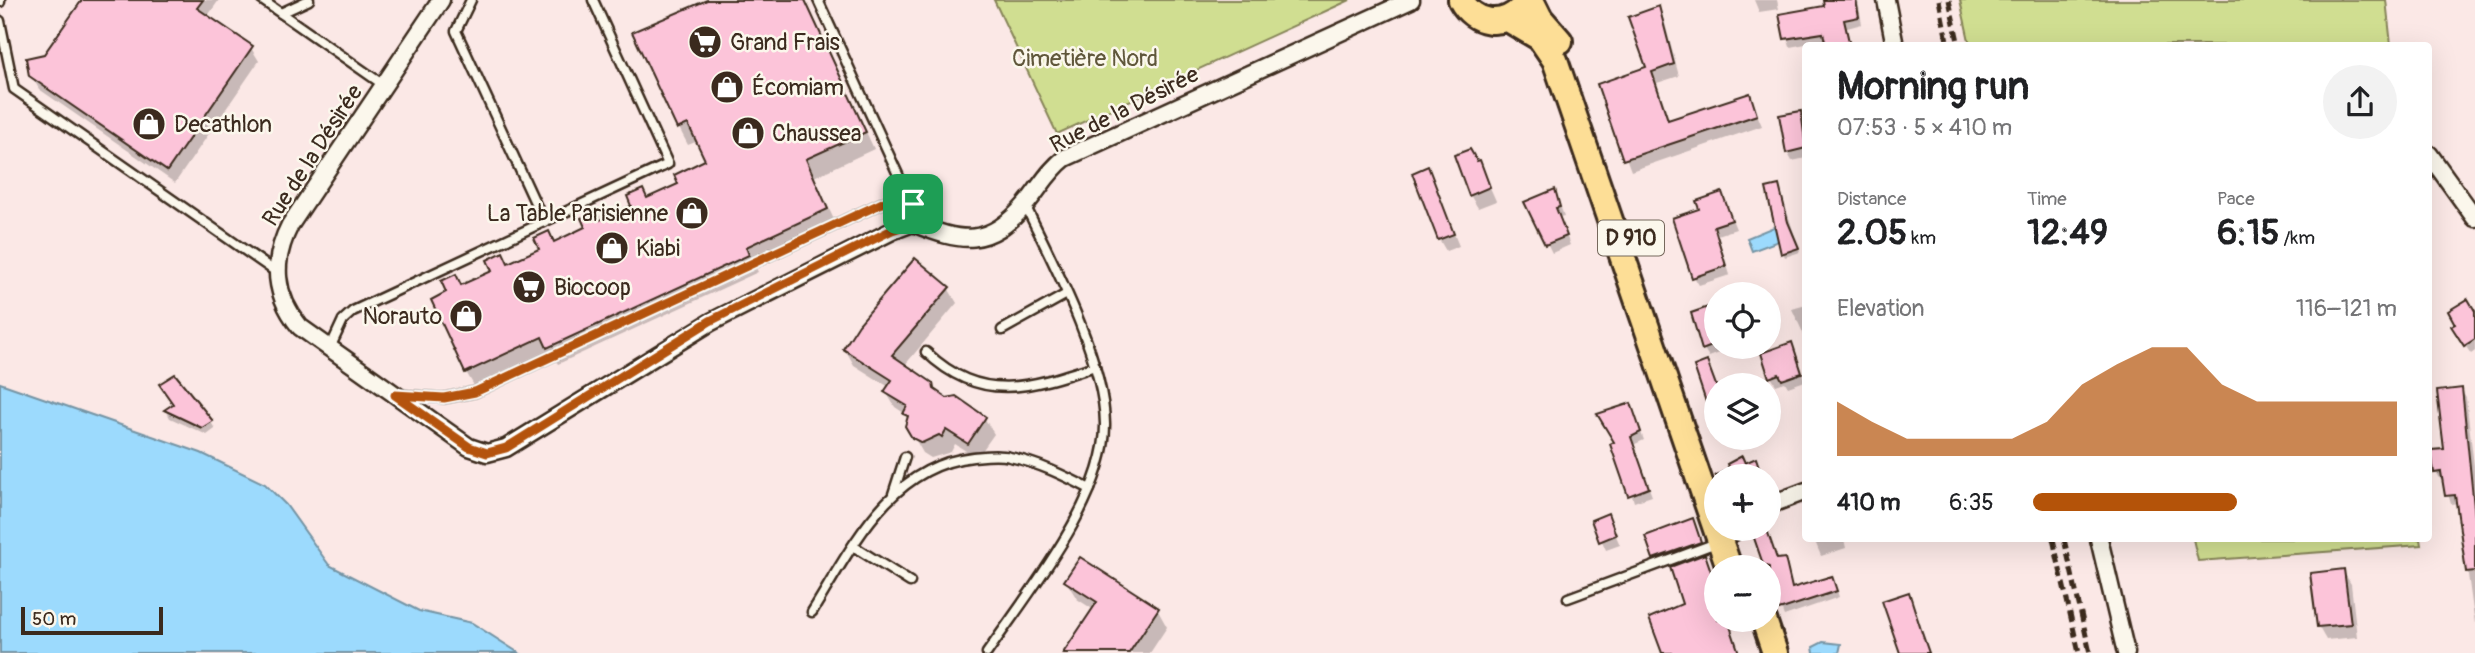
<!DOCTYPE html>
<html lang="en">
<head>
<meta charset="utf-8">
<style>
  :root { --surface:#fff; --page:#f2f2f2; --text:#202124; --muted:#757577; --accent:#b45309 }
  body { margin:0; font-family:Pangolin,sans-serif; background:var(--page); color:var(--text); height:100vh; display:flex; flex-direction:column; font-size:26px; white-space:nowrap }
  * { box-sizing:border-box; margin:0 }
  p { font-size:23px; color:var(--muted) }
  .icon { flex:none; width:38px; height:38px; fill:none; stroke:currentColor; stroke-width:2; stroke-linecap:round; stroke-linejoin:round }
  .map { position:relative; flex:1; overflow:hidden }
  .sheet { position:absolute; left:1802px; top:42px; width:630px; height:500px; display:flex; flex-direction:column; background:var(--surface); border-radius:7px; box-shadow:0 7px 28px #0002 }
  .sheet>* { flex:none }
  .fabs { position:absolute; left:1704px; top:282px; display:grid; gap:14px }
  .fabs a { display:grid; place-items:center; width:77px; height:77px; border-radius:50%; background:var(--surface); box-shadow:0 7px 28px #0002; font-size:35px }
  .scale { position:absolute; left:21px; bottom:18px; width:142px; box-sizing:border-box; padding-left:7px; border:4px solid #3b2a1e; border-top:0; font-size:19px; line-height:24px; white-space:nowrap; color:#3b2a1e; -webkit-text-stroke:5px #fbf7ec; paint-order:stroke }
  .pin { position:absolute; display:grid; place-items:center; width:60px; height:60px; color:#fff; margin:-30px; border-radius:14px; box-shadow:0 4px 10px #0006 }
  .round { display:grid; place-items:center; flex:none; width:74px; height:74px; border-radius:37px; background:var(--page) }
  .overview { display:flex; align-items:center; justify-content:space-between; height:119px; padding:0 35px }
  h1 { font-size:38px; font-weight:800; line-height:52px }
  .metrics { display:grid; grid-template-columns:repeat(3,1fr); gap:10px; height:119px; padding:7px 35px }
  .metrics div { display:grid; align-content:center }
  .metrics b { font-size:35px; font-weight:800 }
  .metrics small { font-size:19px; font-weight:400 }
  .metrics p { font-size:19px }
  .chart { height:196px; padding:14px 35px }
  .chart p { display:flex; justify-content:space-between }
  .chart svg { width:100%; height:126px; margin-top:7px; fill:var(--accent); opacity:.7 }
  ul { padding:0 35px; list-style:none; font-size:23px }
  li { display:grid; grid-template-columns:112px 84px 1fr; align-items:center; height:52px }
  li i { height:18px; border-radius:9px; background:var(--accent) }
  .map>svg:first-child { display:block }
</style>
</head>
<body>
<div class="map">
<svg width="2475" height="653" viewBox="0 0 2475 653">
  <rect width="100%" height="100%" fill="#fbe8e6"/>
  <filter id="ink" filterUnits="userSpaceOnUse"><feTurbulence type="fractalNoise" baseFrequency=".0143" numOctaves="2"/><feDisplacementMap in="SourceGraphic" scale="14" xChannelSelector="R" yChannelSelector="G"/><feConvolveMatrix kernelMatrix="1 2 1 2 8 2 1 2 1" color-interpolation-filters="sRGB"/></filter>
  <g filter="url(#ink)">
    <!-- green -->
    <g fill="#d0de91" stroke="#868458" stroke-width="2">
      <polygon points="994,0 1350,0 1057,134"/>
      <polygon points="1960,0 2386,0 2391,45 1970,45"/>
      <polygon points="2193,539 2420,539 2421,545 2198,561"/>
    </g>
    <!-- water -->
    <g fill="#9cdafd" stroke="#7594a4" stroke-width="2">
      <polygon points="1776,226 1781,240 1752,251 1747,238"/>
      <polygon points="0,383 201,453 265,484 286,505 329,565 419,611 472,623 519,653 0,653"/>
      <polygon points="1823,642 1841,644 1839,653 1814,653 1813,647"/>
    </g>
    <!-- shadow -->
    <g fill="#0003">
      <polygon points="84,0 219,0 207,17 251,48 259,61 175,183 39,89 31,75"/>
      <polygon points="708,0 805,0 874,149 814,177 837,226 754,264 758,272 558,364 552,354 476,389 466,372 462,287 680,185 707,161 698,141 688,145 679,128"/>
      <polygon points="1754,0 1777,0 1779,9 1759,12"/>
      <polygon points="1825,0 1858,1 1862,24 1847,28 1851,46 1828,46 1827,40 1790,47 1781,16 1826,8"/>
      <polygon points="1658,9 1664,20 1679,76 1657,83 1670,122 1749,95 1762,126 1631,171 1599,85 1648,68"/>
      <polygon points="1800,113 1806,125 1806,158 1792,161 1787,152"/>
      <polygon points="1479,162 1496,201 1478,208 1470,195 1477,163"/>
      <polygon points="1427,168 1459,246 1446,251 1439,239"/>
      <polygon points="1779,187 1800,252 1785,257 1783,253"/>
      <polygon points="1555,192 1564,216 1559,217 1570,245 1552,253 1527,203"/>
      <polygon points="1722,194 1736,229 1718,235 1730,275 1699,285 1694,277 1701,210"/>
      <polygon points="948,288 957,303 904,366 932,384 937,393 985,419 994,434 977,458 955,444 951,452 931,458 923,453 907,425 908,420 904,413 895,407 886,392 889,387 854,365 845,349"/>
      <polygon points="1806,305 1806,334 1804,335 1792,309"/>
      <polygon points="1717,313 1717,346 1729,346 1730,349 1709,357 1704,349"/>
      <polygon points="2475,314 2475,351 2471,354 2458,335"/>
      <polygon points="1791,344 1805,381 1788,387 1785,382 1776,385 1771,377"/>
      <polygon points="1706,363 1717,386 1717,424 1713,418"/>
      <polygon points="1742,376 1747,385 1719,385"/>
      <polygon points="2461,390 2466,398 2475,474 2475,625 2458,503 2451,504 2444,480 2441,480 2436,472 2446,450"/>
      <polygon points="174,405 211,422 215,429 207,435 170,418 166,411"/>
      <polygon points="1630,405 1644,440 1633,445 1652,496 1634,502 1617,443"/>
      <polygon points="1607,515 1620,545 1606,550 1593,521"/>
      <polygon points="1692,520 1704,551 1660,567 1647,537"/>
      <polygon points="1755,536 1777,560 1784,560 1793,590 1835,584 1839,597 1784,616 1769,576 1769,567 1766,567"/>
      <polygon points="1814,539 1844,539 1846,548 1821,556"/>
      <polygon points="2343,571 2351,584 2357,637 2326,640 2318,626"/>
      <polygon points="1066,581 1157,609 1167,627 1150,653 1065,653 1094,610 1077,599"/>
      <polygon points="1908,594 1913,603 1930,653 1902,653"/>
    </g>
    <!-- building -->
    <g fill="#fcc4d9" stroke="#3b2a1e" stroke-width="2">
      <polygon points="82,0 203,0 197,8 253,46 167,171 29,76 26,58 44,54"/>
      <polygon points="707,0 805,0 866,132 806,159 828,209 746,247 749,255 547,348 542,337 465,373 431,300 446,292 441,281 456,274 461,285 492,271 487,260 503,252 508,263 539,249 534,238 549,231 554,242 585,227 581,218 596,211 600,220 631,206 627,196 643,189 647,198 678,184 674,175 705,160 688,124 677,129 632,32"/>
      <polygon points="1823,0 1856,0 1859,17 1844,20 1850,46 1826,46 1823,33 1784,39 1779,14 1824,6"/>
      <polygon points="1659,6 1674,64 1652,72 1668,120 1750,93 1757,115 1623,160 1597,84 1646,67 1628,17"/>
      <polygon points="1801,111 1806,148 1786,153 1779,115"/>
      <polygon points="1470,149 1477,161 1480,160 1490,187 1469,196 1454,155"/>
      <polygon points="1428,166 1454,234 1438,240 1412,173"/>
      <polygon points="1779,185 1788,222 1799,248 1781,254 1766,188"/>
      <polygon points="1555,189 1560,207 1556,208 1567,236 1545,245 1524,202"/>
      <polygon points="1722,192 1732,220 1714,226 1726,266 1692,278 1672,218 1699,209 1696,201"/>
      <polygon points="915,258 950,287 892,355 933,383 934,389 947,398 956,396 986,417 968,444 946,430 942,437 939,435 922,443 912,438 905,426 908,416 903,414 907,406 884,392 892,380 843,349 859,324"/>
      <polygon points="2468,299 2475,311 2475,339 2464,346 2451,326 2455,324 2448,311"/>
      <polygon points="1717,304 1717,344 1702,350 1691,313"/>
      <polygon points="1792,342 1802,373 1782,380 1779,374 1769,378 1761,353"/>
      <polygon points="1707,361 1717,388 1714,426 1694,366"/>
      <polygon points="175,374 213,421 202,428 164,410 173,404 159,384"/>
      <polygon points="2462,388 2475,517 2475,571 2466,572 2455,495 2445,496 2441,472 2434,473 2431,450 2444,449 2437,391"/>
      <polygon points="1631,403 1641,432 1631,437 1649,488 1628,496 1610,444 1614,442 1597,414"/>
      <polygon points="1742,456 1745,463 1756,458 1762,476 1715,476 1729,469 1727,464"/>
      <polygon points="1608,513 1616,535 1599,542 1591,520"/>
      <polygon points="1693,518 1701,542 1653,559 1645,536"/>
      <polygon points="1767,530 1777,559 1785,558 1792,588 1832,576 1837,591 1779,610 1769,580 1769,567 1763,564 1753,535"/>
      <polygon points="1705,554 1717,589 1717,620 1728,620 1739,653 1662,653 1649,618 1682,604 1670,567"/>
      <polygon points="1080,557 1159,608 1129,653 1063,653 1097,602 1064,581"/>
      <polygon points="2344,569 2351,624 2317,627 2310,573"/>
      <polygon points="1909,592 1922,633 1929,653 1900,653 1882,601"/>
    </g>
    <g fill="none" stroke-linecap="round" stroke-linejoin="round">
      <defs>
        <g id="service">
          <polyline points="262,0 385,86"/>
          <polyline points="471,0 456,31 544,222"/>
          <polyline points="818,0 906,192"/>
          <polyline points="0,2 0,0"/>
          <polyline points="281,13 309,0"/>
          <polyline points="0,21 14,89 276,272"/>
          <polyline points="1002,330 1065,295"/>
          <polyline points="330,348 343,320 353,311 668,164 593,0"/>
          <path d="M926 352C981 404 1029 388 1095 366"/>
          <polyline points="402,395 444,398 475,392 906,192 913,204 913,223"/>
          <polyline points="893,494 905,457"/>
          <polyline points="853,546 910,582"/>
          <polyline points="1568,598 1735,536"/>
          <path d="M812 612C852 548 889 466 973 457 985 456 998 454 1010 457 1039 463 1065 476 1090 489"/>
          <path d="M987 653C1028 593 1106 498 1105 424 1104 359 1054 264 1025 205"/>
        </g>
        <g id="minor">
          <path d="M441 0 290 225C271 262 274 295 300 327L469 447 487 453 506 448 711 322 892 231 913 223C962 243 988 248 1026 204 1039 189 1048 171 1065 158L1411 0"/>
          <polyline points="1886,0 1895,46"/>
          <polyline points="2429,154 2475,218"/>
          <polyline points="1769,505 1806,491"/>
          <polyline points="2099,539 2126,653"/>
        </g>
        <g id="primary">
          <path d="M1461 0C1474 24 1502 28 1521 9"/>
          <polyline points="1531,0 1540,18 1560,41"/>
          <polyline points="1508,19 1540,38 1555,60 1729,567"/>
          <polyline points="1764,620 1775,653"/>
        </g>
      </defs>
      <!-- service casing -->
      <use href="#service" stroke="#3b2a1e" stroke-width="13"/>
      <!-- minor casing -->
      <use href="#minor" stroke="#3b2a1e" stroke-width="21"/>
      <!-- primary casing -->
      <use href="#primary" stroke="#3b2a1e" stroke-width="30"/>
      <!-- service -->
      <use href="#service" stroke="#fbf7ec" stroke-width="8"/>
      <!-- minor -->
      <use href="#minor" stroke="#fbf7ec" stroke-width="16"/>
      <!-- primary -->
      <use href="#primary" stroke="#fdde96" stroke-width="24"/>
      <!-- rail -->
      <g stroke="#3b2a1e" stroke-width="5" stroke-dasharray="10 5" stroke-linecap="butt">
        <polyline points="1939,0 1948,46"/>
        <polyline points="1949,0 1959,46"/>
        <polyline points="2053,539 2079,653"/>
        <polyline points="2064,539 2090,653"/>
      </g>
    </g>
  </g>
  <g fill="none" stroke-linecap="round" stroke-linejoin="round" filter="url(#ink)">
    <defs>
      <polygon id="route" points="906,192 913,204 913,223 892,230 710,321 506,448 487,453 469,447 395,395 444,398 475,392"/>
    </defs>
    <!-- route casing -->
    <use href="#route" stroke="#fff" stroke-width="14"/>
    <!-- route -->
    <use href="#route" stroke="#b45309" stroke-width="9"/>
  </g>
  <!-- icons -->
  <defs>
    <symbol id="supermarket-disc" viewBox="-11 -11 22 22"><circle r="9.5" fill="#3b2a1e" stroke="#fbf7ec"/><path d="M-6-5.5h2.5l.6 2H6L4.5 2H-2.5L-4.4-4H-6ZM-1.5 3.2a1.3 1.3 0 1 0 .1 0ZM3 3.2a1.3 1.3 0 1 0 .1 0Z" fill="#fff"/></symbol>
    <symbol id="shop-disc" viewBox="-11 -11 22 22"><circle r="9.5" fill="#3b2a1e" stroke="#fbf7ec"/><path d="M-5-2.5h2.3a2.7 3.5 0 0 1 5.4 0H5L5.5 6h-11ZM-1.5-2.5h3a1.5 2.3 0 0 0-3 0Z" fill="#fff"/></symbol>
  </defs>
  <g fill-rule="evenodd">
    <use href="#supermarket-disc" x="686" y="23" width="38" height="38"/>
    <use href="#shop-disc" x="708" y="68" width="38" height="38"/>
    <use href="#shop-disc" x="130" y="105" width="38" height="38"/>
    <use href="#shop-disc" x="729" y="114" width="38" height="38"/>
    <use href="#shop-disc" x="673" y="194" width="38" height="38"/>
    <use href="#shop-disc" x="593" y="229" width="38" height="38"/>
    <use href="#supermarket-disc" x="510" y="268" width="38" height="38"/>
    <use href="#shop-disc" x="447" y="297" width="38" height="38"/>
  </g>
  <g text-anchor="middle" stroke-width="5" stroke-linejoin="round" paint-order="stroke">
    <!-- shield labels -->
    <rect fill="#fbf7ec" stroke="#75685c" stroke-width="2" x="1598" y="220.5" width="66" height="35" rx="5"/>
    <g font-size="21" font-weight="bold" fill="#3b2a1e">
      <text x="1631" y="245">D 910</text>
    </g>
    <!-- poi labels -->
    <g font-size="23" fill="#3b2a1e" stroke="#fbf7ec" text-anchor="start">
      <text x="730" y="50">Grand Frais</text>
      <text x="752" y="95">Écomiam</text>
      <text x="174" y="132">Decathlon</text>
      <text x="772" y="141">Chaussea</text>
      <text x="668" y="221" text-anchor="end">La Table Parisienne</text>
      <text x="636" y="256">Kiabi</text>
      <text x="554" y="295">Biocoop</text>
      <text x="442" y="324" text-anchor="end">Norauto</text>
    </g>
    <!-- park labels -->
    <g font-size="23" fill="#60573b" stroke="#fbf7ec">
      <text x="1085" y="66">Cimetière Nord</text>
    </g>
    <!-- street labels -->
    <g font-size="23" fill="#3b2a1e" stroke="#fbf7ec">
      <text transform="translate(1124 109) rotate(-27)" y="8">Rue de la Désirée</text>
      <text transform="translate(312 155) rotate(-57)" y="8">Rue de la Désirée</text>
    </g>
  </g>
</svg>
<div class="fabs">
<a><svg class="icon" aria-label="locate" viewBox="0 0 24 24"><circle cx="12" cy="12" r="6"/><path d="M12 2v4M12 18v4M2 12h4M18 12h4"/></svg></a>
<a><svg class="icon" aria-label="layers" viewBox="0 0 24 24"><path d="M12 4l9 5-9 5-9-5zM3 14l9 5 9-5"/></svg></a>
<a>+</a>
<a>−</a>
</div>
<div class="scale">50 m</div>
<div class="pin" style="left:913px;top:204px;background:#1e9e55"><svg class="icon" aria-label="arrive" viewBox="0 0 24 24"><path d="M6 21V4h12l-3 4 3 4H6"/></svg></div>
<section class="sheet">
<div class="overview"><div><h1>Morning run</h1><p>07:53 · 5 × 410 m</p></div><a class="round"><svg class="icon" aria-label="share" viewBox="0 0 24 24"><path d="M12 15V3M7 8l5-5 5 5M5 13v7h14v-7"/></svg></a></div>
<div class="metrics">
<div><p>Distance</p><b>2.05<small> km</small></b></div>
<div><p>Time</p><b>12:49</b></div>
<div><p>Pace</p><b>6:15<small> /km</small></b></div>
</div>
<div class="chart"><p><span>Elevation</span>116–121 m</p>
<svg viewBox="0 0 160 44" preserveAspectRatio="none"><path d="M0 44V25L10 32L20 38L30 38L40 38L50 38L60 32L70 19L80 12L90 6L100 6L110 19L120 25L130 25L140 25L150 25L160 25V44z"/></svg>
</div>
<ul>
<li><b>410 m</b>6:35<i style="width:56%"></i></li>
</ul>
</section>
</div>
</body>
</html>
